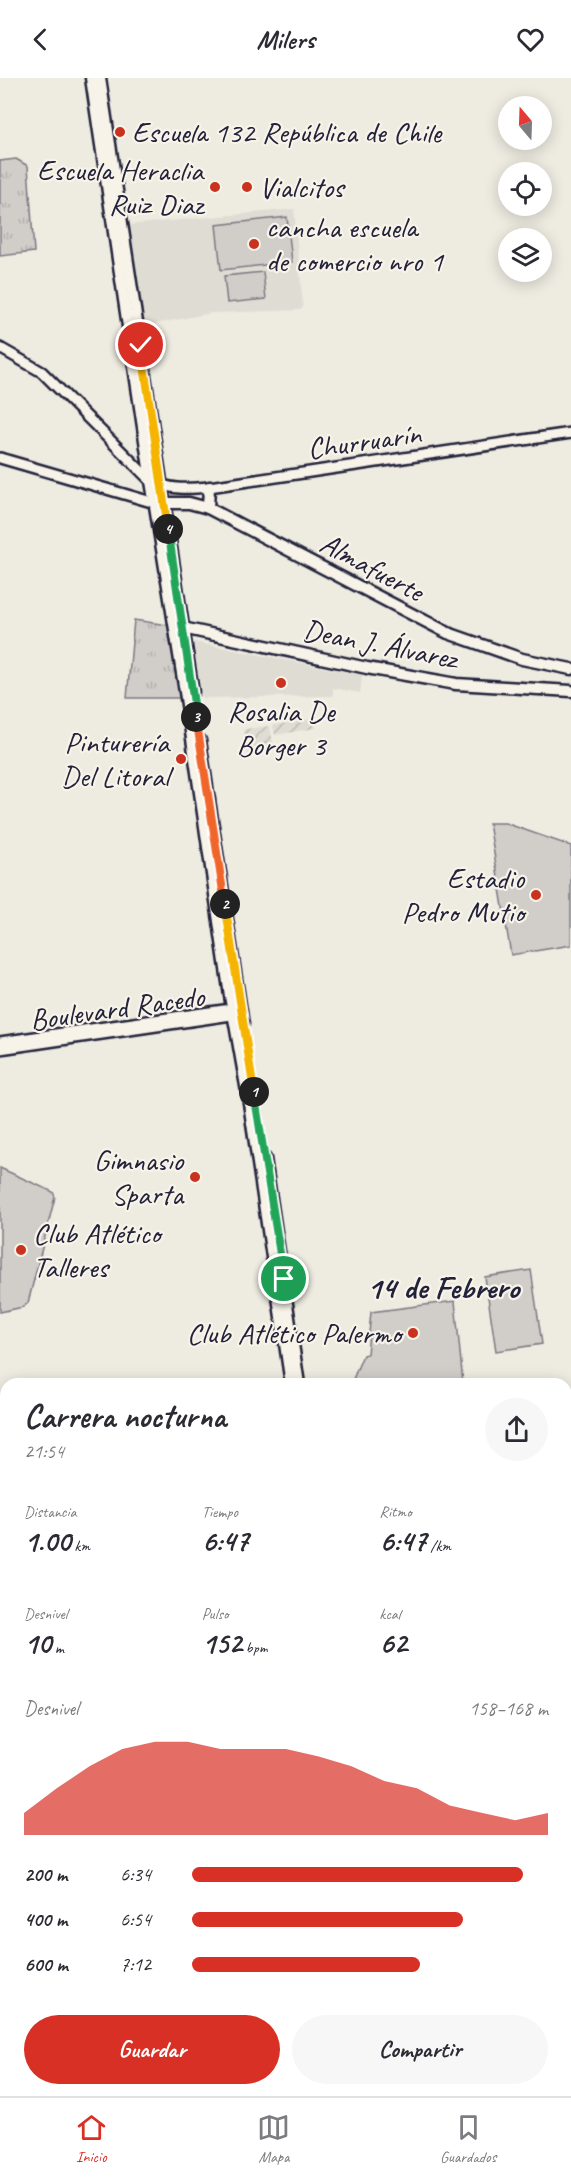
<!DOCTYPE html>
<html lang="es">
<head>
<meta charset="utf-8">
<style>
  :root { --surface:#fff; --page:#f7f7f7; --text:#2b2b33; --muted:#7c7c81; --line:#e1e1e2; --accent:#d93025 }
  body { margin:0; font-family:Caveat,sans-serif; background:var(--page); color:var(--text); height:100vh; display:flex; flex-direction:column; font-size:22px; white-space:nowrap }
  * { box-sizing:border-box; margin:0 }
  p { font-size:20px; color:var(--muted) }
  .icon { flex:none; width:33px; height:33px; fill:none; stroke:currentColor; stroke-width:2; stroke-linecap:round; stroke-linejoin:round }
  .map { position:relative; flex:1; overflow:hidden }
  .details { position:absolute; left:0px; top:1300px; width:572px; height:718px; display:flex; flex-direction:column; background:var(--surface); border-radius:18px 18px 0 0; box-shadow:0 3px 15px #0003 }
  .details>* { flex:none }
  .needle { width:39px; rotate:341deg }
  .tools { position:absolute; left:498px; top:18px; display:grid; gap:12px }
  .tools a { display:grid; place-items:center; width:54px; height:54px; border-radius:50%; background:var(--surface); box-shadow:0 3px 15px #0003; font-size:30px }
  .pin { position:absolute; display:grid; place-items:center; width:51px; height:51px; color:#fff; margin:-26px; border:3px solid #fff; border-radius:50%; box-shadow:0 2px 6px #0007 }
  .km { position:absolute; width:30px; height:30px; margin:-15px; border-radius:50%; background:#222; color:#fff; font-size:16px; line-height:30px; text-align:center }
  .round { display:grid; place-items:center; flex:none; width:63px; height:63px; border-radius:32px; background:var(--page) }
  .overview { display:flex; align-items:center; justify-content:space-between; height:102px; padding:0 24px }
  h1 { font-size:33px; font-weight:800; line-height:45px }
  .stats { display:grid; grid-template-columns:repeat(3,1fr); gap:9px; height:102px; padding:6px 24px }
  .stats div { display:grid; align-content:center }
  .stats b { font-size:30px; font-weight:800 }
  .stats small { font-size:16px; font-weight:400 }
  .stats p { font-size:16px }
  .chart { height:168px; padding:12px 24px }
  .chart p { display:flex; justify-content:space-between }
  .chart svg { width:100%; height:108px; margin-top:6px; fill:var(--accent); opacity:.7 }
  .primary-button { display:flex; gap:12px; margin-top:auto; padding:12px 24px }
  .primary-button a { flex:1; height:69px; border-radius:36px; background:var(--accent); color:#fff; font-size:24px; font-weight:800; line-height:69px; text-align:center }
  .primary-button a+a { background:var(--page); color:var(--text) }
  ul { padding:0 24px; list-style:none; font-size:20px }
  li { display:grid; grid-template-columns:96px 72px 1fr; align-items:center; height:45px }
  li i { height:15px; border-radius:8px; background:var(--accent) }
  header { display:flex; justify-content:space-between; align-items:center; height:78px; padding:0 24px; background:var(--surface); font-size:27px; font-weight:800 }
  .tabs { display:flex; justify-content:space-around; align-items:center; height:84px; border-top:2px solid var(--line); background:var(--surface); font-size:16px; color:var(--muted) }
  .tabs a { display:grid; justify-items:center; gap:3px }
  .tabs .active { color:var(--accent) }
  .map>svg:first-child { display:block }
</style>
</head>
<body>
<header><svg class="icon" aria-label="back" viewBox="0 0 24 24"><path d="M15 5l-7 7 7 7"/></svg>Milers<svg class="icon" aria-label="heart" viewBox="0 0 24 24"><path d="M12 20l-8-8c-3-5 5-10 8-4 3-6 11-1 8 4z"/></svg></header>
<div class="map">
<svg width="571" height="2018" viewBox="0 0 571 2018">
  <defs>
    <pattern id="industrial-furrows" width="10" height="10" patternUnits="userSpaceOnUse" patternTransform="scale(1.5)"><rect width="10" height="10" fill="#dfdcd4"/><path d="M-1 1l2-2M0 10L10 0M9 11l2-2" fill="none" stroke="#bfbcb7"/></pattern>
    <pattern id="park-tufts" width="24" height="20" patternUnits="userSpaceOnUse" patternTransform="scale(1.5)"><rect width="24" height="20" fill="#d1cdc9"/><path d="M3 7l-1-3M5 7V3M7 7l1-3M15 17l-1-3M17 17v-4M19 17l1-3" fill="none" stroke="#b3b0ae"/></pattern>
  </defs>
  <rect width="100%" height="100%" fill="#eeebe1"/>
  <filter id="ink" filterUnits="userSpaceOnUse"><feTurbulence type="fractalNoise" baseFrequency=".0167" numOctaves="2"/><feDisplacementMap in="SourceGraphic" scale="12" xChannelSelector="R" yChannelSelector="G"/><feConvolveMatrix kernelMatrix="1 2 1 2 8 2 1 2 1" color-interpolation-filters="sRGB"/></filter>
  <g filter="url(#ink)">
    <!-- built -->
    <g fill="#dfdcd4">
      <polygon points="294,131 303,229 300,232 211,235 145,248 128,147"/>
      <polygon points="194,564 362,597 360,615 333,610 333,618 202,620"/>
    </g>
    <!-- industrial -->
    <g fill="url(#industrial-furrows)">
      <polygon points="314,641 316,650 275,657 273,647"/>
      <polygon points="270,648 274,671 248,676 244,651"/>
    </g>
    <!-- park -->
    <g fill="url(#park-tufts)" stroke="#7a7882" stroke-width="1.5">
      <polygon points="16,81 28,88 34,174 0,178 0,83"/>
      <polygon points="134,542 174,548 186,620 127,620"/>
    </g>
    <!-- pitch -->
    <g fill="#d1cdc9" stroke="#7a7882" stroke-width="1.5">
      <polygon points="287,139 292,184 221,192 216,147"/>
      <polygon points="263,194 266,221 227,225 224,198"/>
      <polygon points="489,745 505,745 571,768 571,867 511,877"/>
      <polygon points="0,1090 53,1114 55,1119 28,1225 23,1229 0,1234"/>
      <polygon points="531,1192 542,1266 496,1273 485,1199"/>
      <polygon points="455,1223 463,1306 351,1306 363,1277 367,1276 371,1234"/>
    </g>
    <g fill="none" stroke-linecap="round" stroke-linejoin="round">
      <!-- stream -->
      <g stroke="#716f7b" stroke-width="2">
        <polyline points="0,1833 6,1835"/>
        <polyline points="228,2013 237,2018"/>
      </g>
      <defs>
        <g id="secondary">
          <path d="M0 270 42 294 151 403C171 412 188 411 209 409L571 355"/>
          <polyline points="0,380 155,425"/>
          <polyline points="0,964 238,930"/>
          <polyline points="0,971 238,936"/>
          <polyline points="566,1873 571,1872"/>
          <polyline points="0,1959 6,1958"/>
        </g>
        <g id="primary">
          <polyline points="91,0 151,403 186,620 230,918 249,1025 291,1306"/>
          <polyline points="100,0 193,614"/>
          <polyline points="158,425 189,425 208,430 448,555 522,581 571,591"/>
          <polyline points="208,430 209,409"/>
          <polyline points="178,549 367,590 456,606 571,613"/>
          <polyline points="200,662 243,946"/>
          <polyline points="265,1080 299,1306"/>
          <polyline points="399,2013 400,2018"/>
          <polyline points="408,2013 409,2018"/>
        </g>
      </defs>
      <!-- secondary casing -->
      <use href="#secondary" stroke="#22223b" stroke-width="14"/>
      <!-- primary casing -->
      <use href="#primary" stroke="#22223b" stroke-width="15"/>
      <!-- secondary -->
      <use href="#secondary" stroke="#f7f3e8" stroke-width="9"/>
      <!-- primary -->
      <use href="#primary" stroke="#f7f3e8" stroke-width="10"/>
      <defs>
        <g id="rail">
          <polyline points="0,1654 6,1659"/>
          <polyline points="420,2013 426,2018"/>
        </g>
      </defs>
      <!-- rail casing -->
      <use href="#rail" stroke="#22223b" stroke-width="4.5"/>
      <!-- rail -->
      <use href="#rail" stroke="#f7f3e8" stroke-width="2" stroke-dasharray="7" stroke-linecap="butt"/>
    </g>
  </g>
  <g fill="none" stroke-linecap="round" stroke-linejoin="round" filter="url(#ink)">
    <defs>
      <polyline id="split-1" points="254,1014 284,1201"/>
      <polyline id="split-2" points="225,826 254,1014"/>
      <polyline id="split-3" points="196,639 225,826"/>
      <polyline id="split-4" points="168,451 196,639"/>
      <polyline id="split-5" points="141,267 168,451"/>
    </defs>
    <!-- split-1 casing -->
    <use href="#split-1" stroke="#fff" stroke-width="12"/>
    <!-- split-2 casing -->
    <use href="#split-2" stroke="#fff" stroke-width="12"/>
    <!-- split-3 casing -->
    <use href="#split-3" stroke="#fff" stroke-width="12"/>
    <!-- split-4 casing -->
    <use href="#split-4" stroke="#fff" stroke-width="12"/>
    <!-- split-5 casing -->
    <use href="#split-5" stroke="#fff" stroke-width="12"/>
    <!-- split-1 -->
    <use href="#split-1" stroke="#22a559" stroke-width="8"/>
    <!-- split-2 -->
    <use href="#split-2" stroke="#f5b400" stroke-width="8"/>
    <!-- split-3 -->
    <use href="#split-3" stroke="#f0652b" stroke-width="8"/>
    <!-- split-4 -->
    <use href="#split-4" stroke="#22a559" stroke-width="8"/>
    <!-- split-5 -->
    <use href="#split-5" stroke="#f5b400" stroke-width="8"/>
  </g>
  <!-- markers -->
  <g fill="#c8321e" stroke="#f7f3e8" stroke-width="2">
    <circle cx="120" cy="54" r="6"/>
    <circle cx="215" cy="109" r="6"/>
    <circle cx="247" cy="109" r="6"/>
    <circle cx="254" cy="166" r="6"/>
    <circle cx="281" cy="605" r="6"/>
    <circle cx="181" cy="681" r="6"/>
    <circle cx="536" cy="817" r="6"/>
    <circle cx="195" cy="1099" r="6"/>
    <circle cx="21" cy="1172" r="6"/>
    <circle cx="413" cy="1255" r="6"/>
  </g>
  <g text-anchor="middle" stroke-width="4.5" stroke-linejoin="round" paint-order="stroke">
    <!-- poi labels -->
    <g font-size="30" fill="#22223b" stroke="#f7f3e8" text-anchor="end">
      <text x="132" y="64" text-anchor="start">Escuela 132 República de Chile</text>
      <text x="203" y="102">Escuela Heraclia<tspan x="203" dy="34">Ruiz Diaz</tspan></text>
      <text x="259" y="119" text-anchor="start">Vialcitos</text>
      <text x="266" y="159" text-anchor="start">cancha escuela<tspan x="266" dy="34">de comercio nro 1</tspan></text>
      <text x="281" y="643" text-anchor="middle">Rosalia De<tspan x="281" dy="34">Borger 3</tspan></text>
      <text x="169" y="674">Pinturería<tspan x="169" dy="34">Del Litoral</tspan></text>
      <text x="524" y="810">Estadio<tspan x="524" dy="34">Pedro Mutio</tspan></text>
      <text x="183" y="1092">Gimnasio<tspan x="183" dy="34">Sparta</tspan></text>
      <text x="33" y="1165" text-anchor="start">Club Atlético<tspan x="33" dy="34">Talleres</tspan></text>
      <text x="401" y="1265">Club Atlético Palermo</text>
    </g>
    <!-- street labels -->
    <g font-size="30" fill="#22223b" stroke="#f7f3e8">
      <text transform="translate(364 363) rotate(-8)" y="10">Churruarín</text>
      <text transform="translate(372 489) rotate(28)" y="10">Almafuerte</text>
      <text transform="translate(380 566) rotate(11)" y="10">Dean J. Álvarez</text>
      <text transform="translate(117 930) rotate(-8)" y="10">Boulevard Racedo</text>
    </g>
    <!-- neighbourhood labels -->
    <g font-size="32" font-weight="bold" fill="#22223b" stroke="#f7f3e8">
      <text x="443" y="1220">14 de Febrero</text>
    </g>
  </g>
</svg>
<div class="tools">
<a><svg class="needle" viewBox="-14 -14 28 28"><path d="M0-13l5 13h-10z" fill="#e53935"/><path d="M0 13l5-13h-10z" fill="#7c7c81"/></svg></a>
<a><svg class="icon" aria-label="locate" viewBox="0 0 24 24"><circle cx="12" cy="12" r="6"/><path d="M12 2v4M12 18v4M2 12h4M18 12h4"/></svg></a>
<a><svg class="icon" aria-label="layers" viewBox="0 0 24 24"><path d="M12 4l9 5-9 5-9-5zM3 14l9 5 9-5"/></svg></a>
</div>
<div class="pin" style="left:284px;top:1201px;background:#1e9e55"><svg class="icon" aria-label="arrive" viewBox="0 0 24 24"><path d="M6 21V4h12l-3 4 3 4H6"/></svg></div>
<div class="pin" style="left:141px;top:267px;background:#d93025"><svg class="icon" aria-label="check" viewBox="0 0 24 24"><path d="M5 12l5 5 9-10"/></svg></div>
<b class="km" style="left:254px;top:1014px">1</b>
<b class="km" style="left:225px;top:826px">2</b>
<b class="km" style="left:196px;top:639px">3</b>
<b class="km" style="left:168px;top:451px">4</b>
<section class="details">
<div class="overview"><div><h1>Carrera nocturna</h1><p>21:54</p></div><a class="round"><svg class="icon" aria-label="share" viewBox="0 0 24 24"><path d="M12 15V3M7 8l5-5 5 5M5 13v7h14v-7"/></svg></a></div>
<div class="stats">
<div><p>Distancia</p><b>1.00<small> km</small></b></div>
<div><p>Tiempo</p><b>6:47</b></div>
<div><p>Ritmo</p><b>6:47<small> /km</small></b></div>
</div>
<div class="stats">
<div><p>Desnivel</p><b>10<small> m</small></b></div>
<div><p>Pulso</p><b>152<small> bpm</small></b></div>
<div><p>kcal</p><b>62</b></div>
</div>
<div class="chart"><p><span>Desnivel</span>158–168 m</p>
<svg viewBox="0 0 160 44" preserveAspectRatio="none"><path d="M0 44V35L10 25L20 16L30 9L40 6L50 6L60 9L70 9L80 9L90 12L100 16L110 22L120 25L130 32L140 35L150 38L160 35V44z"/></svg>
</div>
<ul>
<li><b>200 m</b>6:34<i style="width:93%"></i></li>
<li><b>400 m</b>6:54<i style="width:76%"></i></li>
<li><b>600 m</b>7:12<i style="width:64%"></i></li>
</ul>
<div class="primary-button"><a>Guardar</a><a>Compartir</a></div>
</section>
</div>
<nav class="tabs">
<a class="active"><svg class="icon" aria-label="home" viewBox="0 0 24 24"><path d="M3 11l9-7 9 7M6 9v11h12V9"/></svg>Inicio</a>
<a><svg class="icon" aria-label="map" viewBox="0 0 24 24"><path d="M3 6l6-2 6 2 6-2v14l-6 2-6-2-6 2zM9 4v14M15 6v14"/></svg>Mapa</a>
<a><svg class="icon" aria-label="saved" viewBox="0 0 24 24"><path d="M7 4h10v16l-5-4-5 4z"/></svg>Guardados</a>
</nav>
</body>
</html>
